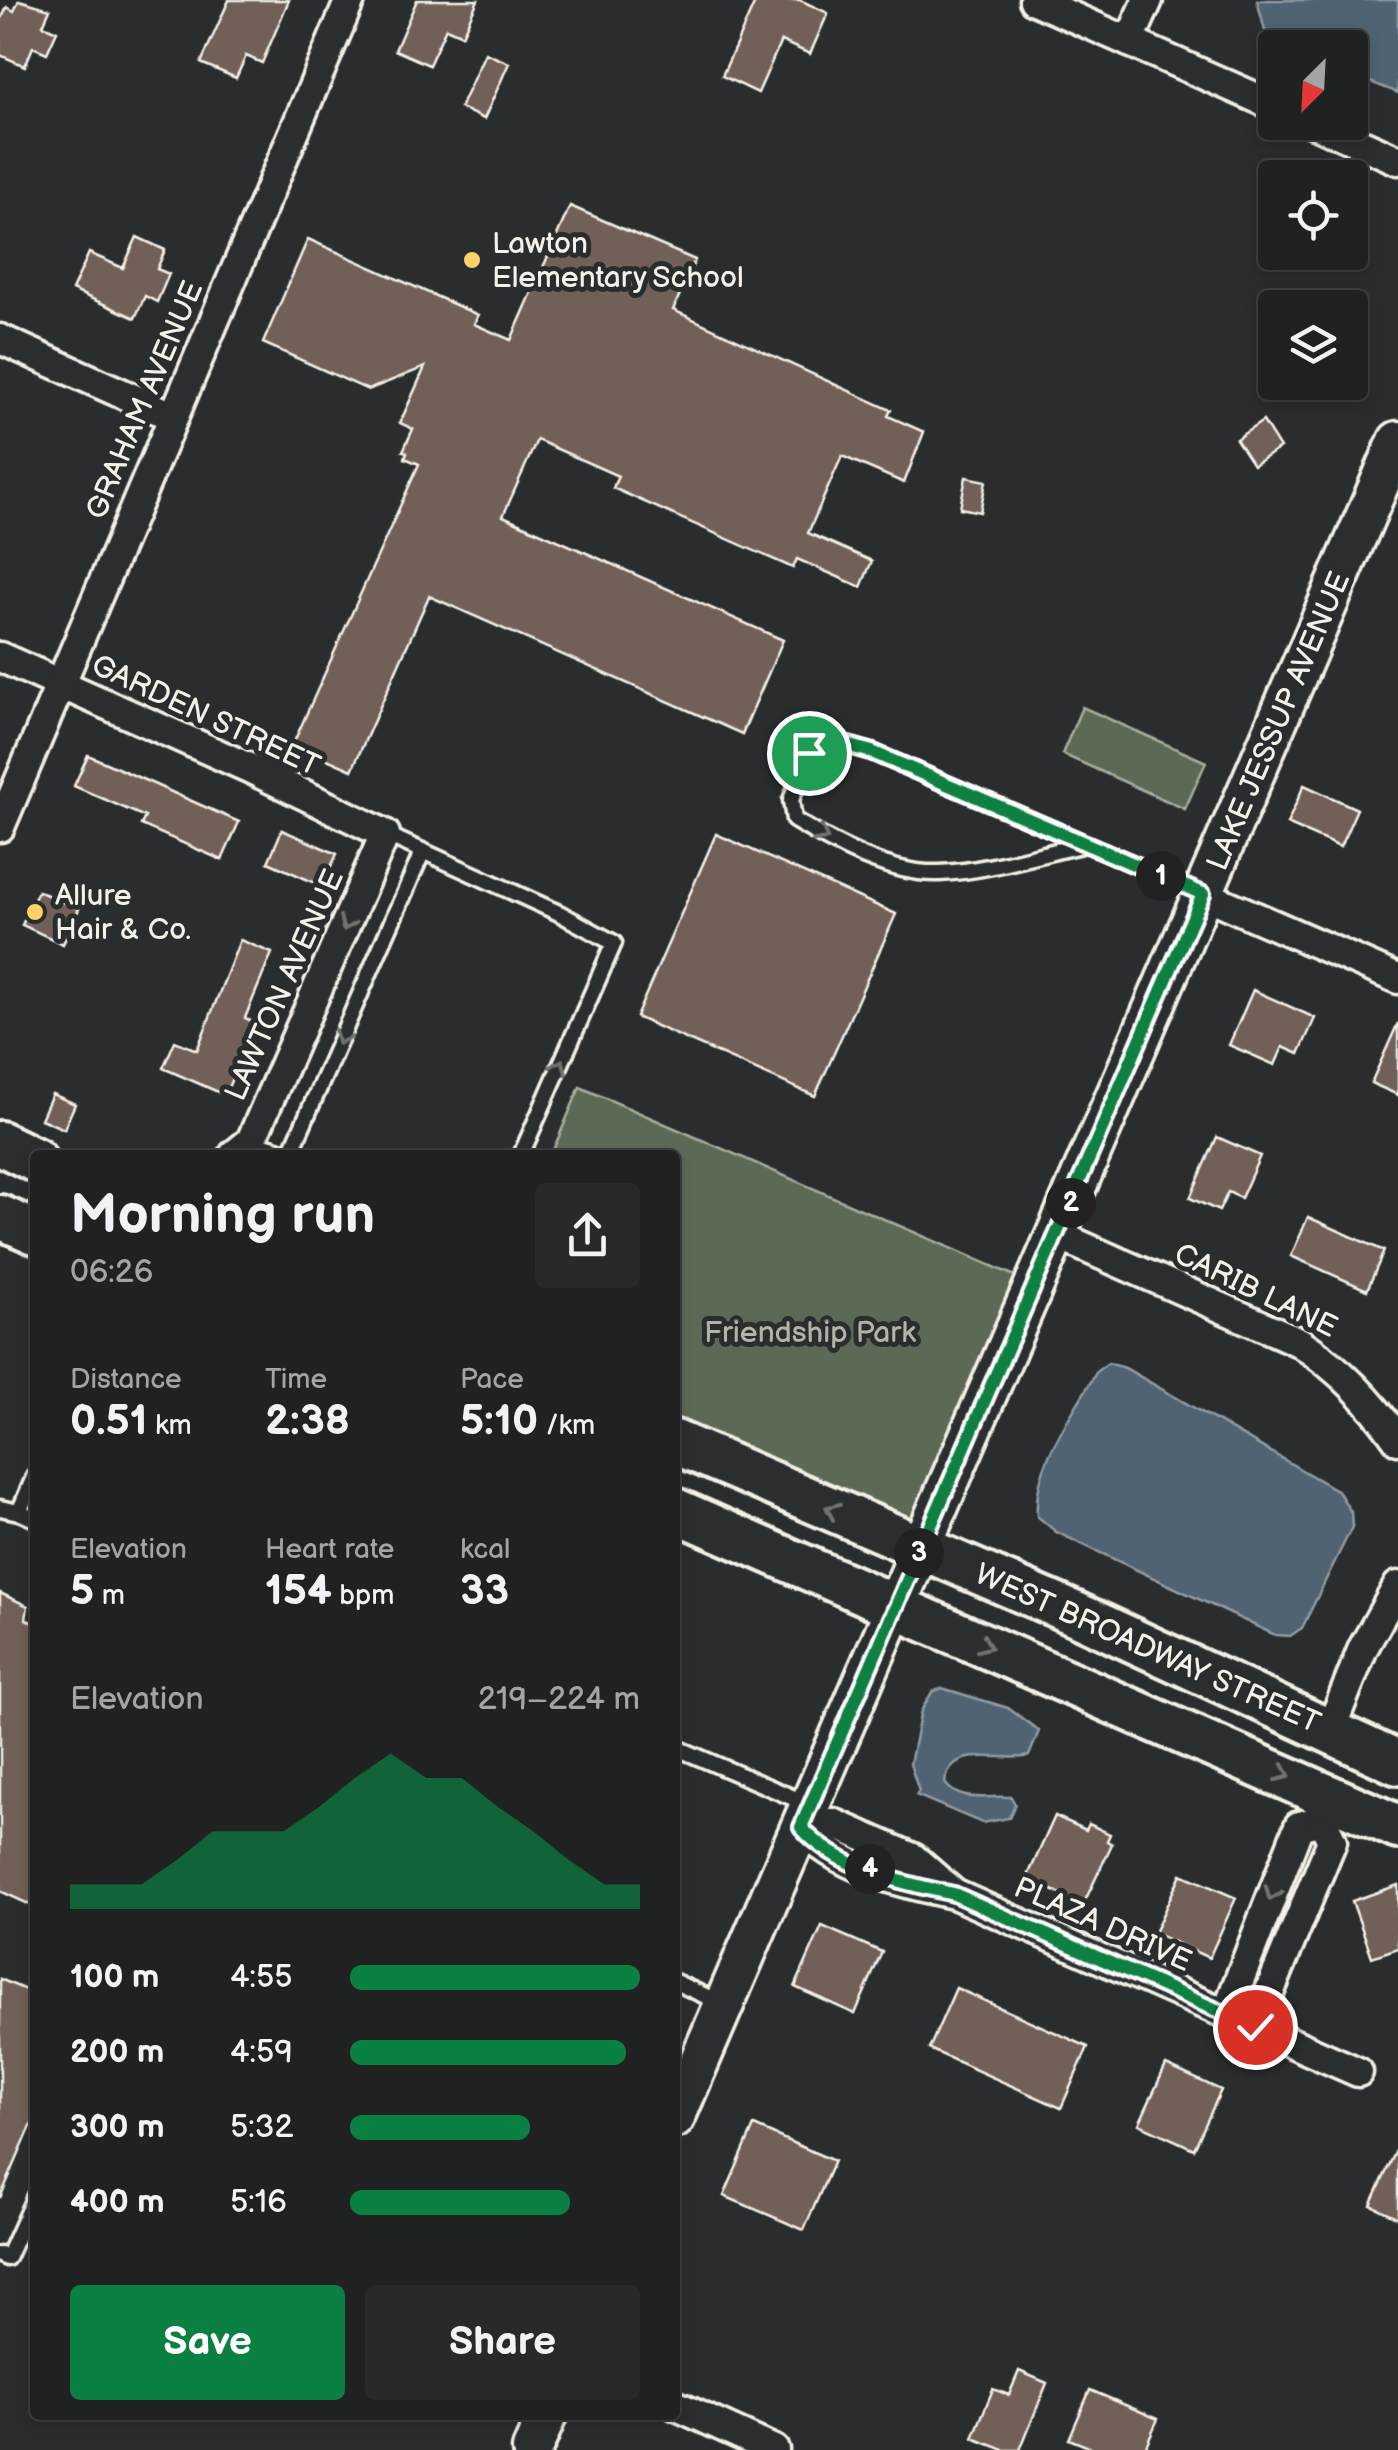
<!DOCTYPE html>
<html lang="en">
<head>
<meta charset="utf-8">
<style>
  :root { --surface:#202222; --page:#282a2a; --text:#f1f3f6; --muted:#a2a4a5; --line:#3d3f40; --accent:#0b8043 }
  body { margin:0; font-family:"Balsamiq Sans",sans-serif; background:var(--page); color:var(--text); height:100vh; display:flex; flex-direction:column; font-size:38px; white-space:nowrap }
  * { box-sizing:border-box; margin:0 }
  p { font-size:32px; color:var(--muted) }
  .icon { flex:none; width:55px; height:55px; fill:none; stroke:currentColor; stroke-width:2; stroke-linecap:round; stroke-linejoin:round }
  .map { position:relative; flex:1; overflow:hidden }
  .sheet { position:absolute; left:30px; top:1150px; width:650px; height:1270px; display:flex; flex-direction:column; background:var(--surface); border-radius:10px; box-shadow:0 5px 15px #0003,0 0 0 2px var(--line) }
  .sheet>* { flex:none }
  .needle { width:65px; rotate:204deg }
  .tools { position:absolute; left:1258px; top:30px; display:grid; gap:20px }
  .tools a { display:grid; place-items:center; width:110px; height:110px; border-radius:10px; background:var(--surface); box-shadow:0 5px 15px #0003,0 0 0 2px var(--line); font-size:50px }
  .pin { position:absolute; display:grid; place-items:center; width:85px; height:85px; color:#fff; margin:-42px; border:5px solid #fff; border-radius:50%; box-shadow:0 2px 10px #0007 }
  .km { position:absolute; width:50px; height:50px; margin:-25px; border-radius:50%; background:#222; color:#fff; font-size:28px; line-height:50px; text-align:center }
  .round { display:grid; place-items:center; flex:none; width:105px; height:105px; border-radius:10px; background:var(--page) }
  .headline { display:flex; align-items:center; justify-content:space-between; height:170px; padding:0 40px }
  h1 { font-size:55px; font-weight:700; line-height:75px }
  .stats { display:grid; grid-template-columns:repeat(3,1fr); gap:15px; height:170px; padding:10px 40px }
  .stats div { display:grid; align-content:center }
  .stats b { font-size:42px; font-weight:700 }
  .stats small { font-size:28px; font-weight:400 }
  .stats p { font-size:28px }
  .chart { height:280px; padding:20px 40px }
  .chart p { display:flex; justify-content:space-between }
  .chart svg { width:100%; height:180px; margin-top:10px; fill:var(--accent); opacity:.7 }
  .cta { display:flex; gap:20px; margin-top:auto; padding:20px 40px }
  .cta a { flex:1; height:115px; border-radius:10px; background:var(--accent); color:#fff; font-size:40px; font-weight:700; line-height:115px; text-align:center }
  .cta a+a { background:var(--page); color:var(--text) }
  ul { padding:0 40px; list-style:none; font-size:32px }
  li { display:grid; grid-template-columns:160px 120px 1fr; align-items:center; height:75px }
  li i { height:25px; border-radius:12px; background:var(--accent) }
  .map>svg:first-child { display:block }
</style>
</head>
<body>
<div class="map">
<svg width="1398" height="2450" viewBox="0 0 1398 2450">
  <rect width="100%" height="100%" fill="#2a2d2e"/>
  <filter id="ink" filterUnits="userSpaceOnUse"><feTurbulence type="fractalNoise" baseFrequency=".01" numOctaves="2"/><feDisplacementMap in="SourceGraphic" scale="20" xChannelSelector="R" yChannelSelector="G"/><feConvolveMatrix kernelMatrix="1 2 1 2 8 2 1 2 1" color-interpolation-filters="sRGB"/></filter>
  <g filter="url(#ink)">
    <!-- green -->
    <g fill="#5c6b54" stroke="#a8ae9e" stroke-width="2.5">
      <polygon points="1082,707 1206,762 1185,809 1062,754"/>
      <polygon points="580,1087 1015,1276 911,1523 675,1418 675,1155 551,1155"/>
    </g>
    <!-- water -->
    <g fill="#4f6473" stroke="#919ca2" stroke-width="2.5">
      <polygon points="1257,0 1398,0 1398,93 1350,74 1350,48 1291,47 1265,31"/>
      <path d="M1108 1363 1125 1368 1338 1491 1351 1512 1352 1527 1302 1628 1290 1636 1275 1635 1056 1532 1037 1516C1033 1464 1073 1414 1097 1371Z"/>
      <path d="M942 1688 1008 1708 1039 1731 1029 1756C1002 1763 950 1742 945 1783 960 1804 987 1795 1011 1797L1015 1804 1009 1818 982 1823 916 1795 919 1791 910 1764 921 1711 932 1692Z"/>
    </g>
    <!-- building -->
    <g fill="#716058" stroke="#f4f1e8" stroke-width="2.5">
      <polygon points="19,0 50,9 43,25 57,31 47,53 33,47 25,66 0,55 0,22 7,7 14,11"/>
      <polygon points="229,0 289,0 262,63 246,56 236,78 201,63"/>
      <polygon points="417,0 478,0 462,35 446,28 429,65 395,50"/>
      <polygon points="756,0 800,0 828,13 810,54 781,41 758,93 722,76"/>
      <polygon points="485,53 509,63 484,119 460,108"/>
      <polygon points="570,206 695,260 673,310 891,410 888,416 924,432 904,483 842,456 808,533 872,561 861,587 797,559 793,568 613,488 618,476 537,440 503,516 783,640 742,734 429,596 352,770 293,744 419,464 405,458 407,452 403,451 413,429 400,423 425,367 368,390 263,343 308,239 478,315 474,324 511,340"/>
      <polygon points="137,237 165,250 157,269 169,274 157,302 145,296 135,318 72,290 89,253 123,268"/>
      <polygon points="1263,421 1280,448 1253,465 1236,439"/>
      <polygon points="966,477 986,481 980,512 960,508"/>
      <polygon points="88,755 239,822 222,860 141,825 145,817 74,786"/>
      <polygon points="1304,785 1357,809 1340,847 1287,824"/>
      <polygon points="282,830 337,854 322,886 268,862"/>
      <polygon points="716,834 896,914 815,1096 636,1017"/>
      <polygon points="38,891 79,909 63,944 22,925"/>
      <polygon points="240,940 272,953 245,1018 255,1023 225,1095 163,1068 175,1041 197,1050"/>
      <polygon points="1253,990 1315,1018 1299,1054 1283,1047 1275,1065 1229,1045"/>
      <polygon points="1398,1023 1398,1095 1371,1083"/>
      <polygon points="52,1094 75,1104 64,1129 41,1119"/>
      <polygon points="1217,1137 1260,1156 1241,1198 1228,1192 1219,1211 1190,1198"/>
      <polygon points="1308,1217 1384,1251 1367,1290 1291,1256"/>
      <polygon points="0,1593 28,1606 26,1619 35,1624 35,1907 0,1891"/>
      <polygon points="1055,1816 1086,1830 1089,1824 1110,1834 1107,1841 1112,1844 1083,1905 1027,1878"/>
      <polygon points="1181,1874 1236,1898 1209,1958 1154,1933"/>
      <polygon points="1398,1885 1398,1948 1372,1957 1352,1901"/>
      <polygon points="822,1926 882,1952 855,2014 795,1987"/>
      <polygon points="0,1979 35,1994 35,2117 0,2198"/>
      <polygon points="956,1988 1088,2047 1061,2108 929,2049"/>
      <polygon points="1166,2065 1221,2090 1194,2149 1139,2124"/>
      <polygon points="754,2126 834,2161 804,2230 724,2196"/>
      <polygon points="1398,2146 1398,2218 1371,2205"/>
      <polygon points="1019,2371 1047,2383 1020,2450 1004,2450 973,2438 993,2389 1009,2395"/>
      <polygon points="1090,2390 1158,2419 1144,2450 1096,2450 1069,2439"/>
    </g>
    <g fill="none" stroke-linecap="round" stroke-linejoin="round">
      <defs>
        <g id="lane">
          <polyline points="385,834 559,913 614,943 521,1155"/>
          <path d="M1086 844C1039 854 988 871 940 873 891 875 835 845 794 820L791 800 809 753 836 742 872 752 1199 892"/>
          <polyline points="251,1141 297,1155"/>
          <polyline points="291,1152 422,853"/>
          <polyline points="35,1475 19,1512 35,1519"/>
          <polyline points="0,1508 19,1512"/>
          <polyline points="675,1747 810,1805"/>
          <polyline points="675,1982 723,2004"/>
          <polyline points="0,2255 7,2258 35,2196"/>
        </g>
        <g id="street">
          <polyline points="1034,0 1275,106"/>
          <polyline points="1129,42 1148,0"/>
          <polyline points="1312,122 1398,160"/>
          <polyline points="0,339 172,416"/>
          <polyline points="0,657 249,768 385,834 251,1141 234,1155"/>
          <polyline points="0,827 350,0"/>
          <polyline points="1203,894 1398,979"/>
          <path d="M1057 1235 1299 1342C1340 1369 1370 1400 1398 1440"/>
          <polyline points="1331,1728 1363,1648 1398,1586"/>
          <path d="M801 1827C836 1868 901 1883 954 1894L1358 2072"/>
          <polyline points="801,1827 833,1823 913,1858 953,1893"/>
          <polyline points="1226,2014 1299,1826 1322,1820 1334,1796"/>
          <polyline points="1255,2027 1332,1841 1322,1820"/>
          <polyline points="675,2405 774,2450"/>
        </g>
        <g id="secondary">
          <polyline points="675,2118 1398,441"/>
          <polyline points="532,2450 547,2415"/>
        </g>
        <g id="primary">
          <polyline points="0,1143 35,1160"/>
          <polyline points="0,1217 35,1232"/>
          <polyline points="675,1442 1076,1614 1398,1763"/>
          <polyline points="675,1510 1398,1827"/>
        </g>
      </defs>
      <!-- lane casing -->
      <use href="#lane" stroke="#f4f1e8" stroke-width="21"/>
      <!-- street casing -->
      <use href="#street" stroke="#f4f1e8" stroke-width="35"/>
      <!-- secondary casing -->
      <use href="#secondary" stroke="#f4f1e8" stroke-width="45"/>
      <!-- primary casing -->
      <use href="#primary" stroke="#f4f1e8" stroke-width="50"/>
      <!-- lane -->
      <use href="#lane" stroke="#2a2d2e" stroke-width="14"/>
      <!-- street -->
      <use href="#street" stroke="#2a2d2e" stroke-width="28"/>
      <!-- secondary -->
      <use href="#secondary" stroke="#2a2d2e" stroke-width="38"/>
      <!-- primary -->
      <use href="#primary" stroke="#2a2d2e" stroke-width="42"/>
    </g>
    <!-- one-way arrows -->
    <defs><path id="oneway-chevron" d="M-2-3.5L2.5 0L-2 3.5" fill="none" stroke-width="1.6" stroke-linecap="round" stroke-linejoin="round" transform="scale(2.5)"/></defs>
    <g stroke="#71726f">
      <use href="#oneway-chevron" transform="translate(822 836) rotate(29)"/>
      <use href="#oneway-chevron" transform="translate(346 924) rotate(114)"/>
      <use href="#oneway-chevron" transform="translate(341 1038) rotate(114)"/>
      <use href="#oneway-chevron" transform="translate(560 1066) rotate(-66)"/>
      <use href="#oneway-chevron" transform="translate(832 1510) rotate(-157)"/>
      <use href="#oneway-chevron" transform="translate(985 1645) rotate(23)"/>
      <use href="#oneway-chevron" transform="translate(1284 1774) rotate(23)"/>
      <use href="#oneway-chevron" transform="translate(1272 1894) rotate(111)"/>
    </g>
  </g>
  <g fill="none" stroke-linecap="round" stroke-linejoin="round" filter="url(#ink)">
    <defs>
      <path id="route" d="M809 753 836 742 872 752 1203 894 801 1827C836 1868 901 1883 954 1894L1255 2027"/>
    </defs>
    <!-- route casing -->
    <use href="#route" stroke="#fff" stroke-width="20"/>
    <!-- route -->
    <use href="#route" stroke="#0b8043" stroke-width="12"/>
  </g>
  <!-- markers -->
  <g fill="#ffd166" stroke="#2a2d2e" stroke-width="4">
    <circle cx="472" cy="260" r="10"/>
    <circle cx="35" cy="912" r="10"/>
  </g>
  <g text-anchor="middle" stroke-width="10" stroke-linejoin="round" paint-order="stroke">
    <!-- poi labels -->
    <g font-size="30" fill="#f4f1e8" stroke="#2a2d2e" text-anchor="start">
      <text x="492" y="253">Lawton<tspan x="492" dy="34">Elementary School</tspan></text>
      <text x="55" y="905">Allure<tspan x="55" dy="34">Hair &amp; Co.</tspan></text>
    </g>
    <!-- street labels -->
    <g font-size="30" fill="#f4f1e8" stroke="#2a2d2e">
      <text transform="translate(144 400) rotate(-67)" y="10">GRAHAM AVENUE</text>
      <text transform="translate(206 715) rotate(25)" y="10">GARDEN STREET</text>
      <text transform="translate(1278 721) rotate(-67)" y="10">LAKE JESSUP AVENUE</text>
      <text transform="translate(284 985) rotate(-66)" y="10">LAWTON AVENUE</text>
      <text transform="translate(1256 1290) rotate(26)" y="10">CARIB LANE</text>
      <text transform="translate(1148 1648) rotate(24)" y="10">WEST BROADWAY STREET</text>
      <text transform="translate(1103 1924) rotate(24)" y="10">PLAZA DRIVE</text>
    </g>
    <!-- park labels -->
    <g font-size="30" fill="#b0b5a5" stroke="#2a2d2e">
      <text x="810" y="1342">Friendship Park</text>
    </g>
  </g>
</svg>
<div class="tools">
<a><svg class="needle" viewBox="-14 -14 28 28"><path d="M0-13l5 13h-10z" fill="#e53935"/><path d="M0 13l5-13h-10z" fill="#a2a4a5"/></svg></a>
<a><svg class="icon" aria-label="locate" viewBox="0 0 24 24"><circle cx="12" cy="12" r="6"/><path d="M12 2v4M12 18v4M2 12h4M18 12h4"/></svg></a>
<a><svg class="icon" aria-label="layers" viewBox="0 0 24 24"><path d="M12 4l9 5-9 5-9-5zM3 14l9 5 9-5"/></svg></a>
</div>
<div class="pin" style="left:809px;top:753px;background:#1e9e55"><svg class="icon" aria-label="arrive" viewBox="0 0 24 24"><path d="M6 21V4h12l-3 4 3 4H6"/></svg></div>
<div class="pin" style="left:1255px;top:2027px;background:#d93025"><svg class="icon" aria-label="check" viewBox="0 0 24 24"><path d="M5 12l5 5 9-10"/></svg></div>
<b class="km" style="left:1161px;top:876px">1</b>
<b class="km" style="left:1071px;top:1203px">2</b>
<b class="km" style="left:919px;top:1553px">3</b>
<b class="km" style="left:870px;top:1869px">4</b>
<section class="sheet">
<div class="headline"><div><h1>Morning run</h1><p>06:26</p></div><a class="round"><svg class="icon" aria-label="share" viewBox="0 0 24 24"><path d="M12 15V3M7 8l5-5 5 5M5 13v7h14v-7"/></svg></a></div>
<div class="stats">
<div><p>Distance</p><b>0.51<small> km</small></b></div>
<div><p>Time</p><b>2:38</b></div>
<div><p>Pace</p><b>5:10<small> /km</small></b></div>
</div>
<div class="stats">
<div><p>Elevation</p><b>5<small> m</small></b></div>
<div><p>Heart rate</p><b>154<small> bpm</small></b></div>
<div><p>kcal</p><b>33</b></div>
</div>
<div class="chart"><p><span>Elevation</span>219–224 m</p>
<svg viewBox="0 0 160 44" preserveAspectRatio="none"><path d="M0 44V38L10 38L20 38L30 32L40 25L50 25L60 25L70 19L80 12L90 6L100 12L110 12L120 19L130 25L140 32L150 38L160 38V44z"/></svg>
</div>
<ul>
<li><b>100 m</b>4:55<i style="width:100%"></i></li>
<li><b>200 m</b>4:59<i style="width:95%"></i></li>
<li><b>300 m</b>5:32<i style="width:62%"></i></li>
<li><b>400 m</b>5:16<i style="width:76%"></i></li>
</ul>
<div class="cta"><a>Save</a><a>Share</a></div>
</section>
</div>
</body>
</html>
